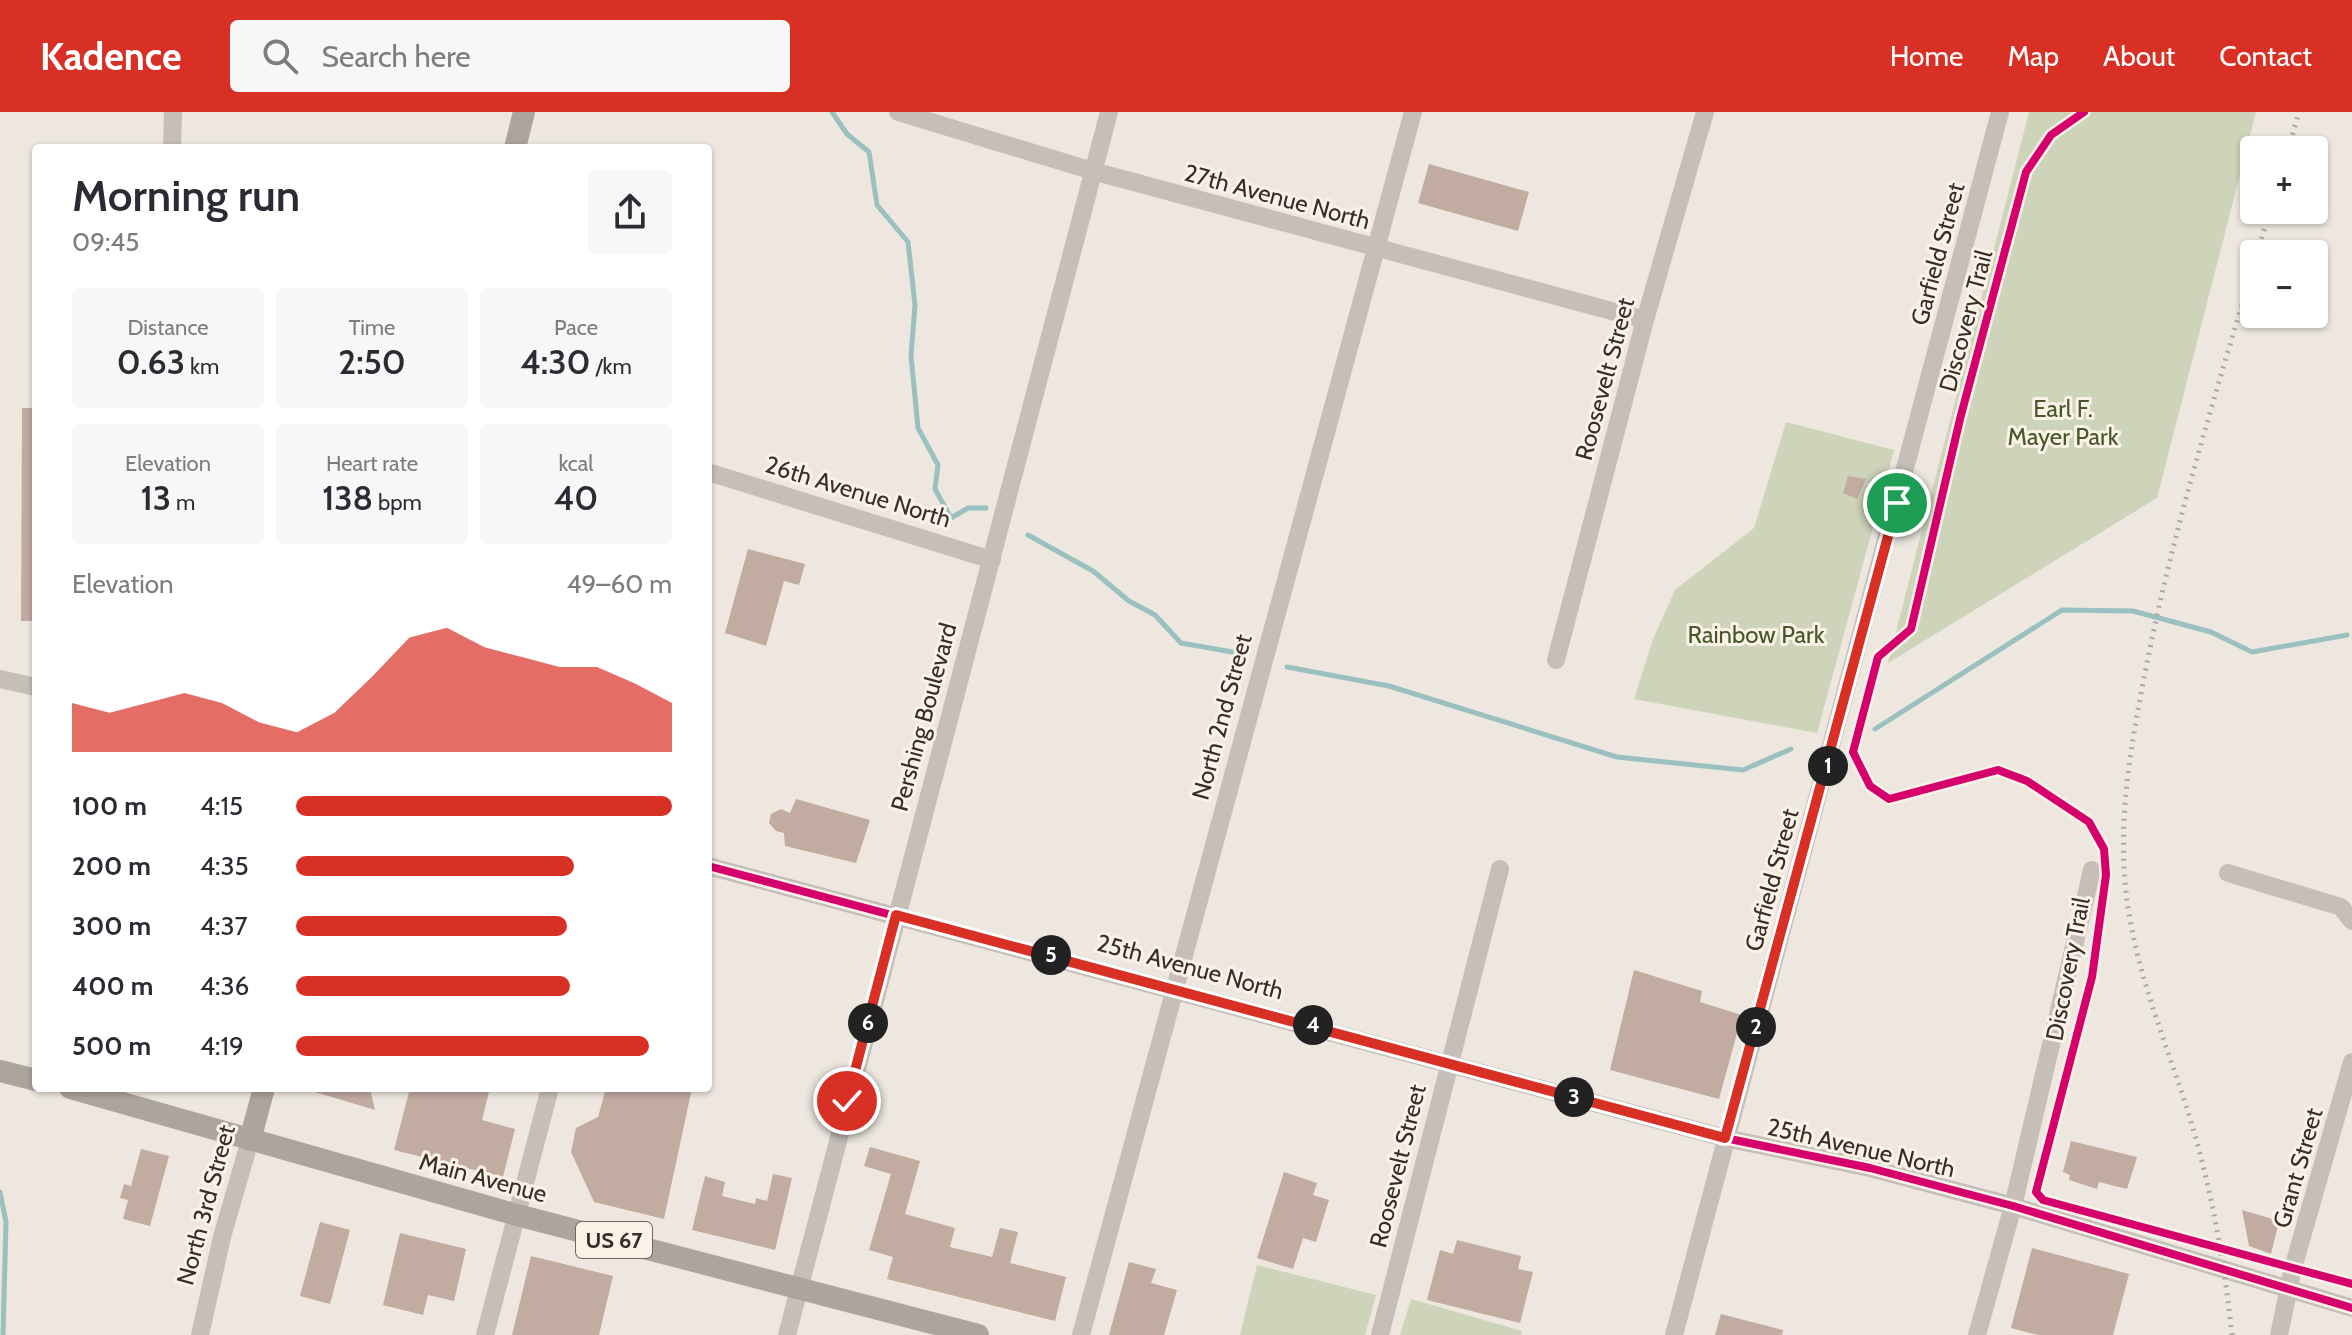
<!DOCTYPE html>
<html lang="en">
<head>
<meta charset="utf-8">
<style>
  :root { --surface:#fff; --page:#f7f7f7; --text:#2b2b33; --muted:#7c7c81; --accent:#d93025 }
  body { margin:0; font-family:Cabin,sans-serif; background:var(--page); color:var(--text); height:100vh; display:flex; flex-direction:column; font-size:30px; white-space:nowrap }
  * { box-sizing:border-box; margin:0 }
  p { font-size:26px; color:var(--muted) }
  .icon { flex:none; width:44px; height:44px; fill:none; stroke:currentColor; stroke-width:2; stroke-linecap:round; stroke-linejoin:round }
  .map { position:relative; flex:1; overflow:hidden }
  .details { position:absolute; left:32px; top:32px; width:680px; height:948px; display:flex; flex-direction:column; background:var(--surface); border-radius:8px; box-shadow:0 2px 6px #0004 }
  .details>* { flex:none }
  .buttons { position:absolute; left:2240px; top:24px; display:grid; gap:16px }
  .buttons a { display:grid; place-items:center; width:88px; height:88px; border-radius:8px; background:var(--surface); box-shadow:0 2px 6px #0004; font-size:40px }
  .pin { position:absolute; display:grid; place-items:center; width:68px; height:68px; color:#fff; margin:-34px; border:4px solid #fff; border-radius:50%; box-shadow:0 2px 8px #0007 }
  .km { position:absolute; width:40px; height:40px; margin:-20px; border-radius:50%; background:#222; color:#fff; font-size:22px; line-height:40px; text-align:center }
  .round { display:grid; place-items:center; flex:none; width:84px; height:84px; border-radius:8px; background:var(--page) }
  .overview { display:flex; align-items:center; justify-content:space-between; height:136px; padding:0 40px }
  h1 { font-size:44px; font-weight:600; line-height:60px }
  .figures { display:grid; grid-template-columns:repeat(3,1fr); gap:12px; height:136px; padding:8px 40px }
  .figures div { display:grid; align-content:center; border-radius:8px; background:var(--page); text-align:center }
  .figures b { font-size:34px; font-weight:600 }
  .figures small { font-size:22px; font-weight:400 }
  .figures p { font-size:22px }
  .chart { height:224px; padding:16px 40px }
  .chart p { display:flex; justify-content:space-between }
  .chart svg { width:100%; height:144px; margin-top:8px; fill:var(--accent); opacity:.7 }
  ul { padding:0 40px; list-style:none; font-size:26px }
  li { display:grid; grid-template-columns:128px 96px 1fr; align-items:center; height:60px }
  li i { height:20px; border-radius:10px; background:var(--accent) }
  header { display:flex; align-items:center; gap:48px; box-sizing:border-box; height:112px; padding:0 40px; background:var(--accent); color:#fff }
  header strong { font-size:38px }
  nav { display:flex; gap:44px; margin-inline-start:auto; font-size:28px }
  .search { width:560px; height:72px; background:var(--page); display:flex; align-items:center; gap:20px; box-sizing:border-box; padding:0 28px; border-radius:8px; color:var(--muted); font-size:30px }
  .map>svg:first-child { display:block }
</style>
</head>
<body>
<header>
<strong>Kadence</strong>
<div class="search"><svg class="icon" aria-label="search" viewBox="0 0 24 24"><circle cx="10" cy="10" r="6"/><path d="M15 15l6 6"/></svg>Search here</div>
<nav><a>Home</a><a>Map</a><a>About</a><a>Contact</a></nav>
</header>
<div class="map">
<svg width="2352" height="1223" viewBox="0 0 2352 1223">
  <rect width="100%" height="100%" fill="#ede7e0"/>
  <!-- green -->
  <g fill="#ced4b9">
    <polygon points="2029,0 2256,0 2157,386 1888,551"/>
    <polygon points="1786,310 1894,338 1817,621 1634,587 1653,527 1675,478 1754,416"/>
    <polygon points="1257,1153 1376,1183 1365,1223 1240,1223"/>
    <polygon points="1411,1187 1522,1219 1521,1223 1400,1223"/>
  </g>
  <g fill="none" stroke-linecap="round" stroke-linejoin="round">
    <!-- stream -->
    <g stroke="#9ac0c0" stroke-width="5">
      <polyline points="832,0 847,22 869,40 877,93 908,130 915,193 911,244 918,316 938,353 935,377 951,406 968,396 986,396"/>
      <polyline points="1028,423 1093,459 1129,489 1155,503 1181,531 1238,541"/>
      <polyline points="1287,555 1389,574 1617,645 1743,658 1791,637"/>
      <polyline points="1875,617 2062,498 2133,499 2211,520 2252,540 2347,523"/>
      <polyline points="0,1080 6,1110 3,1223"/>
    </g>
  </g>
  <!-- building -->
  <g fill="#c2aba1">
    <polygon points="1429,52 1529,80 1518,119 1418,91"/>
    <polygon points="22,296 36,296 36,509 21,509"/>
    <polygon points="1848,364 1866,367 1857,387 1843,381"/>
    <polygon points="748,437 805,452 799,473 784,469 766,534 725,521"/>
    <polygon points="796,687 870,708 856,751 785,734 784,721 776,719 769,711 771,702 781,697 790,701"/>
    <polygon points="1634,858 1702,879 1700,890 1742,903 1719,987 1610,958"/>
    <polygon points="315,976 370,976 375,998 315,980"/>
    <polygon points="410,976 490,976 482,1008 515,1017 503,1065 394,1038"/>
    <polygon points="606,976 692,976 664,1107 594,1090 571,1040 576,1016 598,1005"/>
    <polygon points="2071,1029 2137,1045 2127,1077 2099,1070 2097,1077 2069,1068 2070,1063 2063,1060"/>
    <polygon points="870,1035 920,1049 905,1102 955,1116 950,1135 992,1145 1000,1116 1018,1120 1010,1151 1066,1165 1055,1209 887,1167 893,1145 869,1138 891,1062 864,1054"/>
    <polygon points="141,1037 169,1044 150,1114 123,1107 128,1088 120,1086 124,1072 131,1074"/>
    <polygon points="1284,1060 1317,1071 1313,1083 1329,1088 1316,1130 1303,1126 1293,1157 1257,1146"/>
    <polygon points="773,1062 792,1066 775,1138 692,1118 705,1064 725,1070 722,1084 755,1092 756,1086 767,1089"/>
    <polygon points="2242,1098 2279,1109 2271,1142 2249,1134"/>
    <polygon points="320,1110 350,1118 330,1192 300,1184"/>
    <polygon points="400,1121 466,1137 454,1189 428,1183 423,1203 383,1193"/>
    <polygon points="1457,1128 1521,1144 1518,1157 1533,1160 1520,1211 1427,1188 1440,1138 1453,1142"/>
    <polygon points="2032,1136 2129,1162 2113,1223 2038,1223 2011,1216"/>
    <polygon points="531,1144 613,1164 599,1223 512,1223"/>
    <polygon points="1129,1150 1156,1157 1151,1171 1177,1178 1164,1223 1109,1223"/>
    <polygon points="1721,1202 1783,1218 1782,1223 1715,1223"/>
  </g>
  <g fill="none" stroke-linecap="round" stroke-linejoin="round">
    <!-- minor -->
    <g stroke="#c6bfb9" stroke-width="18">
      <polyline points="898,0 1093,59 1645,208"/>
      <polyline points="172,36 173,0"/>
      <polyline points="708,360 992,448"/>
      <polyline points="1556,548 1645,208 1705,0"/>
      <polyline points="0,567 36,575"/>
      <polyline points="708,754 1725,1026 1870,1056 2013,1094 2352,1196"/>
      <polyline points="2228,761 2341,795 2352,809"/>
      <polyline points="200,1223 222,1125 250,1028"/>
      <polyline points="485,1223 550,976"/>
      <polyline points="787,1223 1109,0"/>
      <polyline points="1081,1223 1413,0"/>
      <polyline points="1380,1223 1500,757"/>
      <polyline points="1674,1223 2000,0"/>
      <polyline points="1977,1223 2013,1094 2092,758"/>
      <polyline points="2279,1223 2293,1156 2352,950"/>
    </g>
    <!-- major -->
    <g stroke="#aca49e" stroke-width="22">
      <polyline points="515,36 524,0"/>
      <polyline points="0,959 36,968"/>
      <polyline points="70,976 517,1103 978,1223"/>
      <polyline points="250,1028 264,976"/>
    </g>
    <!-- rail -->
    <g stroke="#aea8a4" stroke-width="5" stroke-dasharray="2 6" stroke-linecap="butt">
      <polyline points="2288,38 2299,0"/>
      <polyline points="2257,142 2270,98"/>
      <path d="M2232 1223C2225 1156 2214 1092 2196 1027 2176 955 2145 887 2131 813 2114 725 2129 642 2146 556 2173 419 2214 286 2254 153"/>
    </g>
    <defs>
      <g id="cycleway">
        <polyline points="2084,0 2051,23 2026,60 1960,307 1911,517 1878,545 1853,640 1870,674 1889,687 1998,658 2027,669 2089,710 2104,737 2106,763 2092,865 2036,1080 2043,1088 2352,1172"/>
        <polyline points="708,754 1725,1026 1870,1056 2013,1094 2352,1196"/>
      </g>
    </defs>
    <!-- cycleway casing -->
    <use href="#cycleway" stroke="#fbf2e7" stroke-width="13"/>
    <!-- cycleway -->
    <use href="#cycleway" stroke="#d6006c" stroke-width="8"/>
  </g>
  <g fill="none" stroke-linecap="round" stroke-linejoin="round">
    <defs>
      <polyline id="route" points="847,989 896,803 1725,1026 1897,391"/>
    </defs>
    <!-- route casing -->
    <use href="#route" stroke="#fff" stroke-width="16"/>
    <!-- route -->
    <use href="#route" stroke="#d93025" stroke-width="10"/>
  </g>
  <g text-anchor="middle" stroke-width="6" stroke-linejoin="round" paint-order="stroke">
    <!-- shield labels -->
    <rect fill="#fbf2e7" stroke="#726861" stroke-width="2" x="576" y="1110" width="76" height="36" rx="6"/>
    <g font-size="22" font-weight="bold" fill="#382d27">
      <text x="614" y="1136">US 67</text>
    </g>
    <!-- street labels -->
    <g font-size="24" fill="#382d27" stroke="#fbf2e7">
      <text transform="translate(1277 85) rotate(15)" y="8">27th Avenue North</text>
      <text transform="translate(1938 142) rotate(-75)" y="8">Garfield Street</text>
      <text transform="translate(1966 209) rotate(-75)" y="8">Discovery Trail</text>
      <text transform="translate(1605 267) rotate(-75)" y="8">Roosevelt Street</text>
      <text transform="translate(858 380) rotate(17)" y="8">26th Avenue North</text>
      <text transform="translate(924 605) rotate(-75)" y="8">Pershing Boulevard</text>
      <text transform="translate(1222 605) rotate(-75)" y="8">North 2nd Street</text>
      <text transform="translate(1772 768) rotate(-75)" y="8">Garfield Street</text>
      <text transform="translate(1190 855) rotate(15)" y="8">25th Avenue North</text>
      <text transform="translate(2068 857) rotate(-79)" y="8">Discovery Trail</text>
      <text transform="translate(1861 1036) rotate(13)" y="8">25th Avenue North</text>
      <text transform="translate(1398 1054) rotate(-76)" y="8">Roosevelt Street</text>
      <text transform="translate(2298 1056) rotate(-74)" y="8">Grant Street</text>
      <text transform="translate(483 1066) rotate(15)" y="8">Main Avenue</text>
      <text transform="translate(206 1093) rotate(-75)" y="8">North 3rd Street</text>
    </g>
    <!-- park labels -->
    <g font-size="24" fill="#465829" stroke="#fbf2e7">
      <text x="2063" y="305">Earl F.<tspan x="2063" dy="28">Mayer Park</tspan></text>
      <text x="1756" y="531">Rainbow Park</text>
    </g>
  </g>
</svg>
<div class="buttons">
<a>+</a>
<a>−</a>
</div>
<div class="pin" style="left:1897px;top:391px;background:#1e9e55"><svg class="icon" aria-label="arrive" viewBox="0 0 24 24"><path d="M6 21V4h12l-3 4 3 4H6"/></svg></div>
<div class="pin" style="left:847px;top:989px;background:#d93025"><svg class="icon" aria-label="check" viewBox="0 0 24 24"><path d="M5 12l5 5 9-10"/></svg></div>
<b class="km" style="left:1828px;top:654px">1</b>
<b class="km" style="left:1756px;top:915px">2</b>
<b class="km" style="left:1574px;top:985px">3</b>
<b class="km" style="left:1313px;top:913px">4</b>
<b class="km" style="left:1051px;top:843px">5</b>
<b class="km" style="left:868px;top:911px">6</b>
<section class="details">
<div class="overview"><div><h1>Morning run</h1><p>09:45</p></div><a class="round"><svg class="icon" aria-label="share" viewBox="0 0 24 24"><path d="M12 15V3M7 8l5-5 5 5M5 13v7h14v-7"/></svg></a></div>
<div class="figures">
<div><p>Distance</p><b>0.63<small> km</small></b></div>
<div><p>Time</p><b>2:50</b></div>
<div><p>Pace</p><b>4:30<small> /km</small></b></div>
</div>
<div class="figures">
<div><p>Elevation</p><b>13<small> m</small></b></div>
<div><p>Heart rate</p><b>138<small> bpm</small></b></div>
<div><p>kcal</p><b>40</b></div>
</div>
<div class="chart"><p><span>Elevation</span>49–60 m</p>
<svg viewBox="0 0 160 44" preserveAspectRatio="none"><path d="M0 44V29L10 32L20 29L30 26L40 29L50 35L60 38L70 32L80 21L90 9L100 6L110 12L120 15L130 18L140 18L150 23L160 29V44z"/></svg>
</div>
<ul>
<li><b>100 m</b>4:15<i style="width:100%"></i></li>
<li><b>200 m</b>4:35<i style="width:74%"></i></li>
<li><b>300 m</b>4:37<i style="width:72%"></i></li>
<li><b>400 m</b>4:36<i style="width:73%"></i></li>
<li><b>500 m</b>4:19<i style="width:94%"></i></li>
</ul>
</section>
</div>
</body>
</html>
